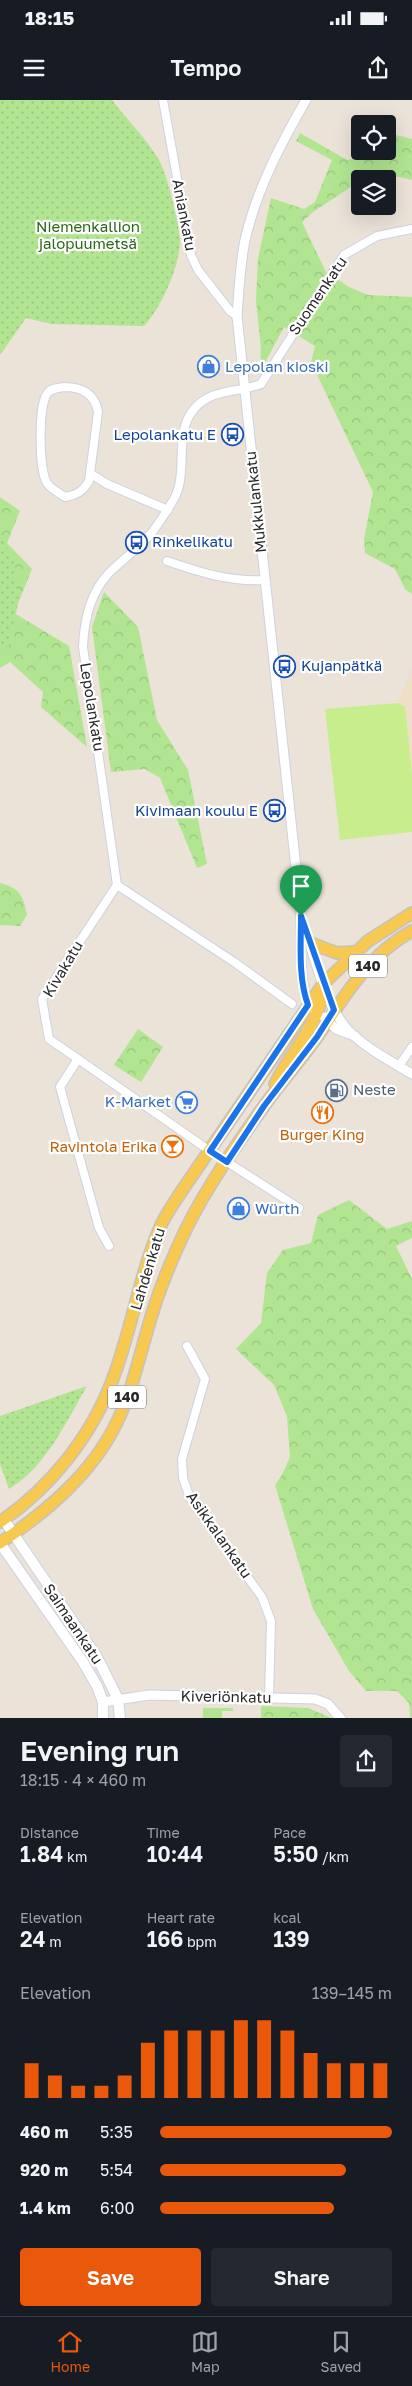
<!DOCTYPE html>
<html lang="en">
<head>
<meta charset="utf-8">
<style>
  :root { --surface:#171b24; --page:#242831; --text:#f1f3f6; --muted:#9ea1a6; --line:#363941; --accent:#ea580c }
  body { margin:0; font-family:"Golos Text",sans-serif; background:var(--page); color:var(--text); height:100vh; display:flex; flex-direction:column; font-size:19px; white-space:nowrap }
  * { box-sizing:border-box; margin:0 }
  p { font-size:16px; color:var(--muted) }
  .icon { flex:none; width:28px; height:28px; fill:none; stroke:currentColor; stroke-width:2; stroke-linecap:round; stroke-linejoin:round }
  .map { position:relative; height:1618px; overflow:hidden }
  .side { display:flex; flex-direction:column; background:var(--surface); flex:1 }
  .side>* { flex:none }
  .controls { position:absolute; left:351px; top:15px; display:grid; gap:10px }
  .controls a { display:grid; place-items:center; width:45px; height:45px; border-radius:5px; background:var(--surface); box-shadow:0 5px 20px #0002; font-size:25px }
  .pin { position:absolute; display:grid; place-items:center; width:42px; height:42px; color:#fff; margin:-51px -21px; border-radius:50% 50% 50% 0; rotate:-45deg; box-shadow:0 0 5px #0007 }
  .pin .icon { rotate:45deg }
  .round { display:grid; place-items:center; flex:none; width:52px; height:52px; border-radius:5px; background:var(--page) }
  .summary { display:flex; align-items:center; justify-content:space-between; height:85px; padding:0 20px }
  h1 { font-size:28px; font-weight:600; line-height:38px }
  .figures { display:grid; grid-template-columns:repeat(3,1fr); gap:8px; height:85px; padding:5px 20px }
  .figures div { display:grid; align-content:center }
  .figures b { font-size:21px; font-weight:600 }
  .figures small { font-size:14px; font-weight:400 }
  .figures p { font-size:14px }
  .chart { height:140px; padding:10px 20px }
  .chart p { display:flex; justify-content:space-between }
  .chart svg { width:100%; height:90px; margin-top:5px; stroke:var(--accent); stroke-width:6 }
  .button { display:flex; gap:10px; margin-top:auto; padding:10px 20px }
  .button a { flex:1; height:58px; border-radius:5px; background:var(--accent); color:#fff; font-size:20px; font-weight:600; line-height:58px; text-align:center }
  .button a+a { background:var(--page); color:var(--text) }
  ul { padding:0 20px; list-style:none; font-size:16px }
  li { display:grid; grid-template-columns:80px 60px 1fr; align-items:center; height:38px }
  li i { height:12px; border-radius:6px; background:var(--accent) }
  .status { display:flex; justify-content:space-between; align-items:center; height:35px; padding:0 25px; background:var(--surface); direction:ltr }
  .status svg { height:14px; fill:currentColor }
  header { display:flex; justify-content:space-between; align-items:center; height:65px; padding:0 20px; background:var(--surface); font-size:22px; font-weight:600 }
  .tabs { display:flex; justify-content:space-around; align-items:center; height:70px; border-top:1px solid var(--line); background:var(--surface); font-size:14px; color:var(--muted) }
  .tabs a { display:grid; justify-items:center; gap:2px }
  .tabs .on { color:var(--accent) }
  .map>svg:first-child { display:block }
</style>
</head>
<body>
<div class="status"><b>18:15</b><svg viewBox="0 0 49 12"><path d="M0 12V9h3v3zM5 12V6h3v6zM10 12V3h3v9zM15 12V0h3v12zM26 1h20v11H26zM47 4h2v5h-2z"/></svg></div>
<header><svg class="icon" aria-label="menu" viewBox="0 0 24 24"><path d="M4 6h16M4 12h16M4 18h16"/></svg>Tempo<svg class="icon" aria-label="share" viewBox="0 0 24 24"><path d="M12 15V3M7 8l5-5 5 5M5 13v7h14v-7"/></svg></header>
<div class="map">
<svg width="412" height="1619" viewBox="0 0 412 1619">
  <defs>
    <pattern id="forest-crowns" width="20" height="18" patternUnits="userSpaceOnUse" patternTransform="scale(1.25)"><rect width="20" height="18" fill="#b1e591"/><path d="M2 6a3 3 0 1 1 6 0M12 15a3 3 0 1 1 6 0" fill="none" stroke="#98c47d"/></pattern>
    <pattern id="park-dots" width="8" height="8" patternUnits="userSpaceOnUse" patternTransform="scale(1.25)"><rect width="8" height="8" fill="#b1e591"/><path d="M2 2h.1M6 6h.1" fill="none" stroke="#98c47d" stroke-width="1.8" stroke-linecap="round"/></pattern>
  </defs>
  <rect width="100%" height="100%" fill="#ebe2d8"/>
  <!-- education -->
  <polygon fill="#eedfc6" points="412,567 412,674 405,608 398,603"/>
  <!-- grass -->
  <polygon fill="#b1e591" points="203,1608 233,1608 233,1611 222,1611 222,1618 203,1618"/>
  <!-- forest -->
  <g fill="url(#forest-crowns)">
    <polygon points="300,33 347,60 355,58 360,49 360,51 388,51 388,33 412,39 412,80 399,77 360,79 360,81 313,112 302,122 326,172 349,187 368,195 412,197 412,494 405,489 395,469 365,453 364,439 373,392 311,262 315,246 284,227 260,272 261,248 256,200 258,159 271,98 304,109 315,102 332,60 296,41"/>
    <polygon points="0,397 20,411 7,443 32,469 14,513 69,546 87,647 41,607 43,592 10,562 0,568"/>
    <polygon points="104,492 138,527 157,620 188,670 207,764 197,768 160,678 145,669 111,672 92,527"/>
    <path d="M0 783C20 788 23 796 27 815L20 826 0 825Z"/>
    <polygon points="138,929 163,947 141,982 114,965"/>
    <polygon points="349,1100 387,1129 412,1121 412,1138 396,1146 412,1179 412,1618 410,1618 409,1603 397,1591 366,1591 349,1571 313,1509 275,1385 282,1375 290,1357 287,1316 274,1285 236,1249 261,1223 267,1173 283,1150 311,1143 318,1115"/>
    <polygon points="261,1606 308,1608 331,1618 261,1618"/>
  </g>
  <!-- park -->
  <g fill="url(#park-dots)">
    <path d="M0 0H112C127 20 146 38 159 60 167 74 180 126 180 142 179 168 161 208 144 226L52 224 26 218 0 255Z"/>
    <polygon points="0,432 15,465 19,499 9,545 0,554"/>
    <path d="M87 1286C66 1322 46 1367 9 1389L0 1364V1316Z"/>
  </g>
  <!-- pitch -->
  <polygon fill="#c8ed8c" points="398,603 405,607 412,674 412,732 340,740 325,609"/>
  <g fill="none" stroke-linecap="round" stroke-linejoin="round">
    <defs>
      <g id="minor">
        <polyline points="163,0 191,155 198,170 230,211 237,216"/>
        <path d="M64 287C82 287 95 294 98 312L89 381C83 391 77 395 65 397 59 393 51 389 47 383 39 371 38 306 47 294 50 288 58 288 64 287Z"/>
        <polyline points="91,374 107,384 168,410"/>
        <path d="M167 461C199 472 230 482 264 480"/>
        <path d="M292 904 234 862 117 785 83 547C84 521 90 493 109 473 121 461 136 450 148 437 158 426 166 412 174 399 189 372 173 333 194 309 212 288 238 293 261 284L344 155 377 136 412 129"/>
        <polyline points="78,959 210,1051 299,1108"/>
        <polyline points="399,966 412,947"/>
        <polyline points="109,1146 99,1128 60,987 78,959 49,939 42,899 117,785"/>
        <polyline points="187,1246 205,1279 182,1359 183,1378 190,1398 262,1497 271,1521 269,1597"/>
      </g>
      <g id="tertiary">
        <path d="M306 0C280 45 257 89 245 140 240 164 239 191 237 216L301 815C301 833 298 898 312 908"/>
        <path d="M303 823C315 856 324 904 348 930 365 948 391 961 412 974"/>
        <polyline points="324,917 336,929 355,936"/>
        <polyline points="103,1602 149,1595 315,1599 328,1604 341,1619"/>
      </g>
      <g id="secondary">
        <polyline points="4,1420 97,1557 118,1599 120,1619"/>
        <polyline points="0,1443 83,1562 97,1586 103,1602 103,1619"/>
      </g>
      <g id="primary">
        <polyline points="310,843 337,853 354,852"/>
        <path d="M275 984C291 950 320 925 324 886"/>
        <path d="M0 1422C49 1389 91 1337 112 1281 132 1230 139 1175 161 1125 166 1114 174 1103 181 1092L324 883 368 841 412 813"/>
        <path d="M0 1443C46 1412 92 1374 117 1322 134 1287 141 1248 153 1211 162 1182 174 1154 187 1127 208 1085 237 1044 264 1006 281 982 300 961 317 937 344 897 368 855 412 831"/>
      </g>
    </defs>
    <!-- minor casing -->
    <use href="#minor" stroke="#cdd2e2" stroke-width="10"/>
    <!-- tertiary casing -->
    <use href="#tertiary" stroke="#cdd2e2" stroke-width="11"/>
    <!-- secondary casing -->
    <use href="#secondary" stroke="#cdd2e2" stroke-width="12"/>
    <!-- primary casing -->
    <use href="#primary" stroke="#c3c3c3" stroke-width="14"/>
    <!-- minor -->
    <use href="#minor" stroke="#fff" stroke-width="8"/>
    <!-- tertiary -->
    <use href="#tertiary" stroke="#fff" stroke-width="9"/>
    <!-- secondary -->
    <use href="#secondary" stroke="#fff" stroke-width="10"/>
    <!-- primary -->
    <use href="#primary" stroke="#f7c951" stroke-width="11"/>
  </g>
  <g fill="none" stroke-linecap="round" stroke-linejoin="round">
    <defs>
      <path id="route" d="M301 816 334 910 317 937 264 1006 227 1062 210 1051 308 905C298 878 301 844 301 816Z"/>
    </defs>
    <!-- route casing -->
    <use href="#route" stroke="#fff" stroke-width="10"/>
    <!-- route -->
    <use href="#route" stroke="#1a73e8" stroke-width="6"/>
  </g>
  <!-- icons -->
  <defs>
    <symbol id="shop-ring" viewBox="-11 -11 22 22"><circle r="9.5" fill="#fff" stroke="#3f7fe0" stroke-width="1.5"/><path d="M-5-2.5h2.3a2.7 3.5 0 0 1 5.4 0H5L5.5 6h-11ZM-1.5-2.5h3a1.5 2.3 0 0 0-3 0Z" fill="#3f7fe0"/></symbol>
    <symbol id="bus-ring" viewBox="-11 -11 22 22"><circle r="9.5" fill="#fff" stroke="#1a4fb4" stroke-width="1.5"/><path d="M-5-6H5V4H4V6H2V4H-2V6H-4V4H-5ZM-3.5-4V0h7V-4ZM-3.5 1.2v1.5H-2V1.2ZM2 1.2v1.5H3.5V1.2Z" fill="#1a4fb4"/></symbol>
    <symbol id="fuel-ring" viewBox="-11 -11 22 22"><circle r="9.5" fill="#fff" stroke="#5c6f8a" stroke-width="1.5"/><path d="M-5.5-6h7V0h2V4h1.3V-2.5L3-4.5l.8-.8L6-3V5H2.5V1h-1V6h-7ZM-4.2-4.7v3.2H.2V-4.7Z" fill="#5c6f8a"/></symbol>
    <symbol id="supermarket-ring" viewBox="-11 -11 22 22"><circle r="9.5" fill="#fff" stroke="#3f7fe0" stroke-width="1.5"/><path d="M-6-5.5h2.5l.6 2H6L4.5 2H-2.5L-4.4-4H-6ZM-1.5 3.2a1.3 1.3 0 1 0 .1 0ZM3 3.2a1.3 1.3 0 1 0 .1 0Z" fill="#3f7fe0"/></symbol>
    <symbol id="restaurant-ring" viewBox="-11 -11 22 22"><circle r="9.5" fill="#fff" stroke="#e8710a" stroke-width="1.5"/><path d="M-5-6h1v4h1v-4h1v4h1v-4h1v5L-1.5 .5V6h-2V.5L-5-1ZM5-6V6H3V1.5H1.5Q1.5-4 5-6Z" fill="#e8710a"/></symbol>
    <symbol id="bar-ring" viewBox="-11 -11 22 22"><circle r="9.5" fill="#fff" stroke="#e8710a" stroke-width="1.5"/><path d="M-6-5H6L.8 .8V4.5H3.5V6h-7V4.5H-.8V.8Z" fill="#e8710a"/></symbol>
  </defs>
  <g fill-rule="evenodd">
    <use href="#shop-ring" x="196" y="254" width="25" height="25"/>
    <use href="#bus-ring" x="220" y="322" width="25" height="25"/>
    <use href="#bus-ring" x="124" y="430" width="25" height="25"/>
    <use href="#bus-ring" x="272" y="554" width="25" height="25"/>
    <use href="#bus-ring" x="262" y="698" width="25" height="25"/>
    <use href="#fuel-ring" x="324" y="978" width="25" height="25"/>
    <use href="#supermarket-ring" x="174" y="990" width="25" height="25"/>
    <use href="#restaurant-ring" x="310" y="1000" width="25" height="25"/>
    <use href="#bar-ring" x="160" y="1034" width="25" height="25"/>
    <use href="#shop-ring" x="226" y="1096" width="25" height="25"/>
  </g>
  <g text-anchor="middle" stroke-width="4.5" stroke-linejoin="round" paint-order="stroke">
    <!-- shield labels -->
    <g fill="#fff" stroke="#686868" stroke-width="1">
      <rect x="349" y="854.5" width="38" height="23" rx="4"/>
      <rect x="108" y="1285.5" width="38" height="23" rx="4"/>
    </g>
    <g font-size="14" font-weight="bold" fill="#282828">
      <text x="368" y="871">140</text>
      <text x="127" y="1302">140</text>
    </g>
    <!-- street labels -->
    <g font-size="15" fill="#282828" stroke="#fff">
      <text transform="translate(184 115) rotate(79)" y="5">Aniankatu</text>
      <text transform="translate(318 196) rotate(-56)" y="5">Suomenkatu</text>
      <text transform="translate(256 402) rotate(-96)" y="5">Mukkulankatu</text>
      <text transform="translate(92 607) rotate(81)" y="5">Lepolankatu</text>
      <text transform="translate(63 869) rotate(-59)" y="5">Kivakatu</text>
      <text transform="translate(148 1169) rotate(-73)" y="5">Lahdenkatu</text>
      <text transform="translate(219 1435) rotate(55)" y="5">Asikkalankatu</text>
      <text transform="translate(73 1524) rotate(56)" y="5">Saimaankatu</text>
      <text transform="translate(226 1597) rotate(1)" y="5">Kiveriönkatu</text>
    </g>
    <!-- park labels -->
    <g font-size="15" fill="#2a6616" stroke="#fff">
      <text x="88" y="132">Niemenkallion<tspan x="88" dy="17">jalopuumetsä</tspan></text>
    </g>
    <!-- shop labels -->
    <g font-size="15" fill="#366cbe" stroke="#fff" text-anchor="start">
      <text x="225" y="272">Lepolan kioski</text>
      <text x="171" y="1007" text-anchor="end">K-Market</text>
      <text x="255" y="1114">Würth</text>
    </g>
    <!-- transit labels -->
    <g font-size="15" fill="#164399" stroke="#fff" text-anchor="end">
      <text x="216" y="340">Lepolankatu E</text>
      <text x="152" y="447" text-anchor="start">Rinkelikatu</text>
      <text x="301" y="571" text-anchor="start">Kujanpätkä</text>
      <text x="258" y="716">Kivimaan koulu E</text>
    </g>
    <!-- service labels -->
    <g font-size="15" fill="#4e5e75" stroke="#fff" text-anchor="start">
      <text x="353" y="995">Neste</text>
    </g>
    <!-- food labels -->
    <g font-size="15" fill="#c56008" stroke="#fff">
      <text x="322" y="1040">Burger King</text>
      <text x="157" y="1052" text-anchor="end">Ravintola Erika</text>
    </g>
  </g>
</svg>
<div class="controls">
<a><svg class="icon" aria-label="locate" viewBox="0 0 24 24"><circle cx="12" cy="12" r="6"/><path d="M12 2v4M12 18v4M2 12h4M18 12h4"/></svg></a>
<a><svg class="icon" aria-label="layers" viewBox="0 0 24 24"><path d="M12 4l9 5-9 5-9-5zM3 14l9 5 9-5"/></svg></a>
</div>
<div class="pin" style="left:301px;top:816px;background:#1e9e55"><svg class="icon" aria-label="arrive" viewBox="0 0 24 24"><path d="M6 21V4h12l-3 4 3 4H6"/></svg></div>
</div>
<section class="side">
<div class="summary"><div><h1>Evening run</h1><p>18:15 · 4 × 460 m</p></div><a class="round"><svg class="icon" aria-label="share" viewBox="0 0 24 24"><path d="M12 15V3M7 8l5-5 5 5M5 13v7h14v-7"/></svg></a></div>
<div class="figures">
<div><p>Distance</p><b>1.84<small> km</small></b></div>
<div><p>Time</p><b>10:44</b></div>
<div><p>Pace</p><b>5:50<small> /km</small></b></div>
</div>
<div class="figures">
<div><p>Elevation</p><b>24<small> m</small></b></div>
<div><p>Heart rate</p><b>166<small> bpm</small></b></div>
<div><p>kcal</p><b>139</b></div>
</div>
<div class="chart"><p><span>Elevation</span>139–145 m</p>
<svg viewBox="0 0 160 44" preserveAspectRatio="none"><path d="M5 44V27M15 44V33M25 44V38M35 44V38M45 44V33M55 44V17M65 44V11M75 44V11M85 44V11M95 44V6M105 44V6M115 44V11M125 44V22M135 44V27M145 44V27M155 44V27"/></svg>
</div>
<ul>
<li><b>460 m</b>5:35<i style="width:100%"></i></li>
<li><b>920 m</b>5:54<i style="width:80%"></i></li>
<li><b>1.4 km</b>6:00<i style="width:75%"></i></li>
</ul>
<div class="button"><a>Save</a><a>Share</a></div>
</section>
<nav class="tabs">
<a class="on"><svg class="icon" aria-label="home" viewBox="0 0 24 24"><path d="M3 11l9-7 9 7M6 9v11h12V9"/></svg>Home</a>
<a><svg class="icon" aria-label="map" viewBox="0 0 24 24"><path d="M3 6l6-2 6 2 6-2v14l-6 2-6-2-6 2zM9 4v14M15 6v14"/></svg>Map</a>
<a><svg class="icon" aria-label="saved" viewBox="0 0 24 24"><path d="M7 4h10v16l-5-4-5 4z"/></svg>Saved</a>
</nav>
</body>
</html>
